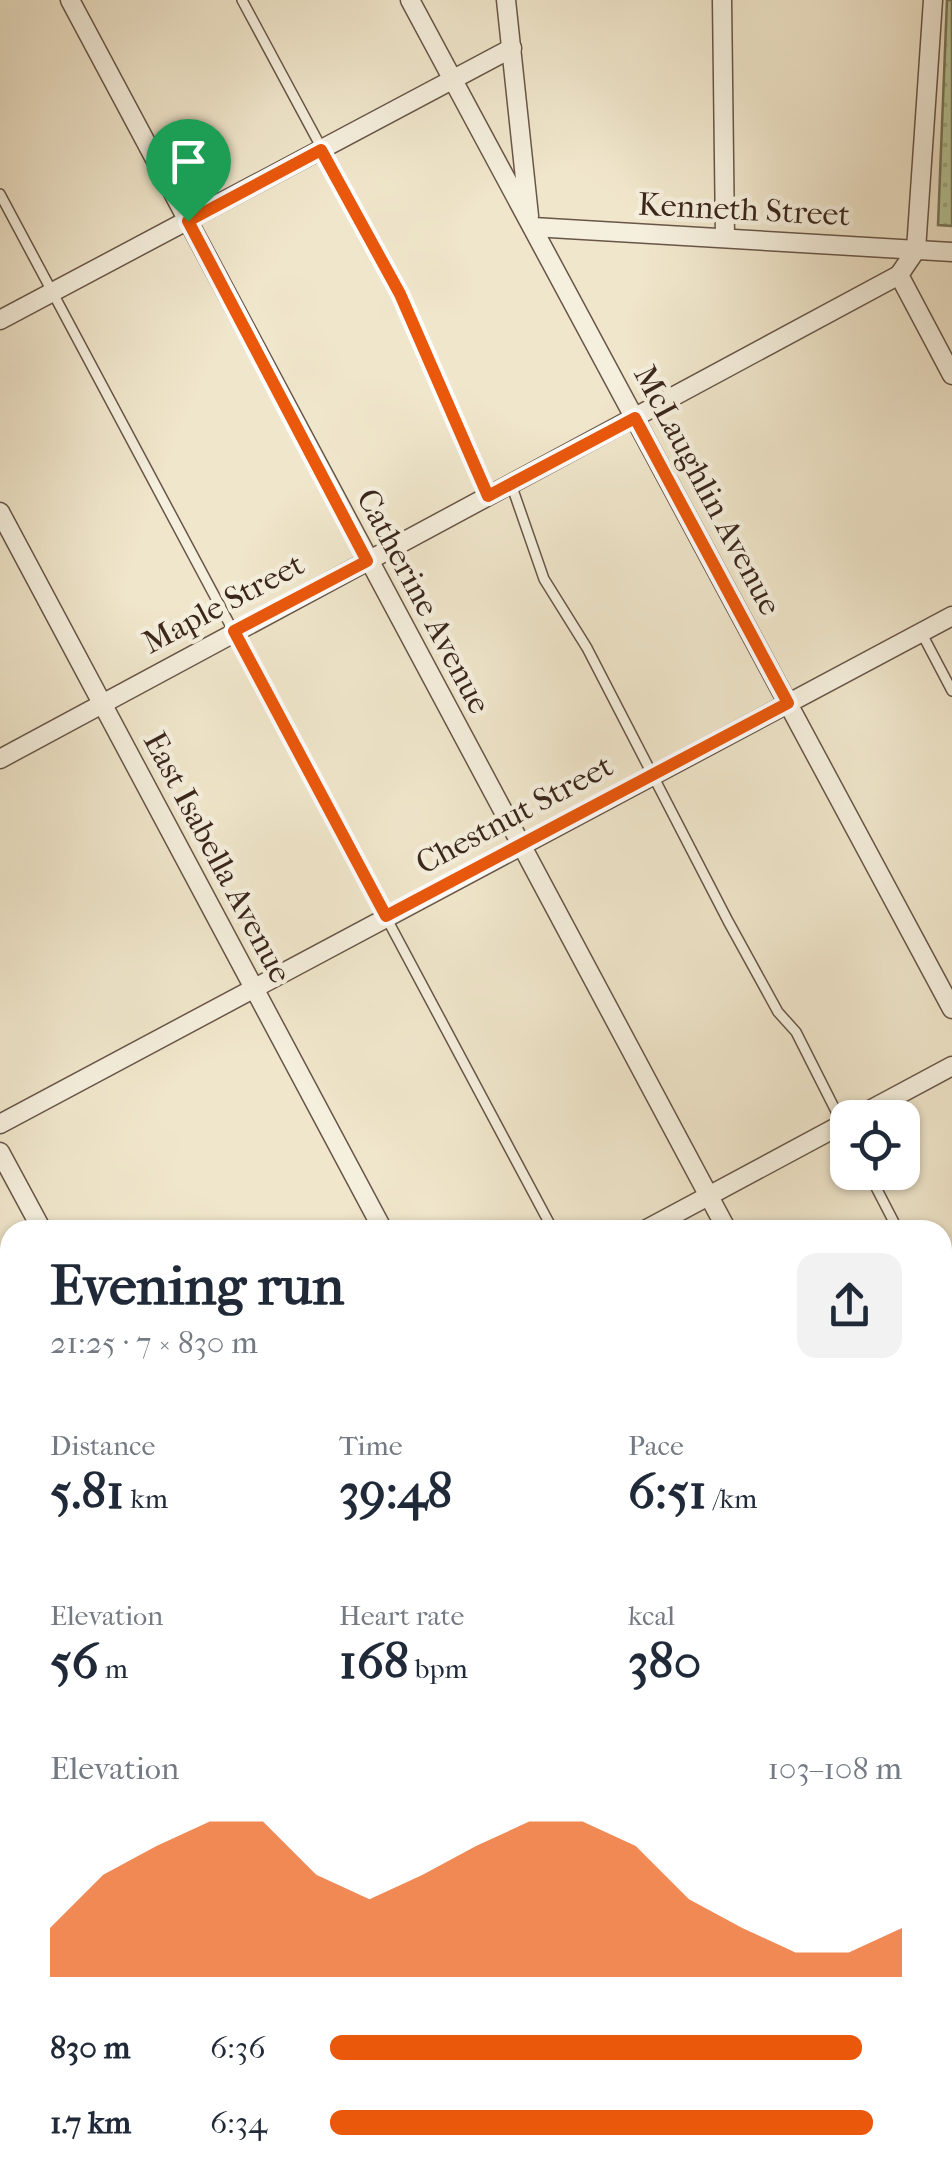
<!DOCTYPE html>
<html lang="en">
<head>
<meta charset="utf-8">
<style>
  :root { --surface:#fff; --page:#f2f2f3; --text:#1f2937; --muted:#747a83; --accent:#ea580c }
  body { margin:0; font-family:"IM FELL French Canon",serif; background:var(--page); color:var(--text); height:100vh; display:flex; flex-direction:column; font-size:38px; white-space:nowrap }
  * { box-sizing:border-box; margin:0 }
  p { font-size:32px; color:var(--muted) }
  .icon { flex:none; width:55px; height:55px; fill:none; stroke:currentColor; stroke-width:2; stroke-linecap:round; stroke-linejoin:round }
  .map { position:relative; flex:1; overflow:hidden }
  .sheet { position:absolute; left:0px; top:1220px; width:952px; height:960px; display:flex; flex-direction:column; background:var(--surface); border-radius:30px 30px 0 0; box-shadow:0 2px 8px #0004 }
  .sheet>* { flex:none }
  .buttons { position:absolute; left:830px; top:1100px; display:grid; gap:20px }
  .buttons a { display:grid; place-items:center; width:90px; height:90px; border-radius:20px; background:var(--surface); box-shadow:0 2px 8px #0004; font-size:50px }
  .pin { position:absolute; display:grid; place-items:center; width:85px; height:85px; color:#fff; margin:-102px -42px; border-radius:50% 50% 50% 0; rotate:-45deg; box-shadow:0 0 10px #0007 }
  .pin .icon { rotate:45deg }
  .round { display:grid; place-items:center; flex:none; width:105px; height:105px; border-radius:20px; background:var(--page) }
  .summary { display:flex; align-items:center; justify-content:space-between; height:170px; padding:0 50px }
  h1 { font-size:55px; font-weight:700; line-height:75px }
  .figures { display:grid; grid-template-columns:repeat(3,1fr); gap:15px; height:170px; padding:10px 50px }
  .figures div { display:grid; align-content:center }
  .figures b { font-size:50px; font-weight:700 }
  .figures small { font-size:28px; font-weight:400 }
  .figures p { font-size:28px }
  .chart { height:280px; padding:20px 50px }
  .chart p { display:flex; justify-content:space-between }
  .chart svg { width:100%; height:180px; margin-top:10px; fill:var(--accent); opacity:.7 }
  ul { padding:0 50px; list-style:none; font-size:32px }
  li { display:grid; grid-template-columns:160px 120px 1fr; align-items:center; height:75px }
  li i { height:25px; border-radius:12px; background:var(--accent) }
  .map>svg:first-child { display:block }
</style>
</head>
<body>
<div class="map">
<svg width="952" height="2180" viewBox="0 0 952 2180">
  <defs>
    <pattern id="park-dots" width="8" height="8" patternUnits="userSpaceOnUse" patternTransform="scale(2.5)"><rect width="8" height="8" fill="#b6c69a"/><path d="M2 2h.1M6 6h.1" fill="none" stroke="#9daa84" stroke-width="1.8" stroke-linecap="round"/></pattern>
  </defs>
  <rect width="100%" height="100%" fill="#f0e6cb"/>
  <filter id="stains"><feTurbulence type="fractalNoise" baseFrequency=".002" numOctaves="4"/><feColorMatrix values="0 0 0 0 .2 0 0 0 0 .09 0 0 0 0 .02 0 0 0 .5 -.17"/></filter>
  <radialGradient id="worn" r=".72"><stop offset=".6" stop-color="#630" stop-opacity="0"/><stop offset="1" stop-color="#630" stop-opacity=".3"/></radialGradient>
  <!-- park -->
  <polygon fill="url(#park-dots)" stroke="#78765b" stroke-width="2.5" points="947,0 952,0 952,226 938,225"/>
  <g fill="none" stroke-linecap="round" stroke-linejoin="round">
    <defs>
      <g id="lane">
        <polyline points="242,0 400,294 488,496"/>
        <polyline points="0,194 553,1230"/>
        <polyline points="511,484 544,579 587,648 728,921 778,1012 796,1032 848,1135"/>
        <polyline points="921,632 952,691"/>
        <polyline points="868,1172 898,1230"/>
        <polyline points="942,1313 952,1331"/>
        <polyline points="0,1477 10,1496"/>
        <polyline points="0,2077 10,2087"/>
        <polyline points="0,2145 10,2140"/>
        <polyline points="64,2170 70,2180"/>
        <polyline points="127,2170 133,2180"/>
        <polyline points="702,2170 702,2180"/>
        <polyline points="241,2180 248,2170"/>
        <polyline points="511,2180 516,2170"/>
      </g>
      <g id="street">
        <polyline points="70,0 727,1230"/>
        <polyline points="410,0 952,1009"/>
        <polyline points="506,0 529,216"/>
        <polyline points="722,0 725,237"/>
        <polyline points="933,0 916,250 899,275 952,375"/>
        <polyline points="533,227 952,252"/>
        <polyline points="0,320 512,48"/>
        <polyline points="0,512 383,1230"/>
        <polyline points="0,759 899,275"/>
        <polyline points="855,1118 952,1066"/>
        <polyline points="0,1124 952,616"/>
        <polyline points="0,1152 42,1230"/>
        <polyline points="645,1230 848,1121"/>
        <polyline points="942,1520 952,1515"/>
        <polyline points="0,1574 10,1568"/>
        <polyline points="942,1587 952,1592"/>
        <polyline points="942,1911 952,1916"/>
        <polyline points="0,2026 10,2020"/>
        <polyline points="942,2065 952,2048"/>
        <polyline points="826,2170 845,2180"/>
        <polyline points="425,2180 431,2170"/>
        <polyline points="881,2180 886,2170"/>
      </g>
      <g id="primary">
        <polyline points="0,1789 10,1807"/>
        <polyline points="210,2170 215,2180"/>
      </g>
    </defs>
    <!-- lane casing -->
    <use href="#lane" stroke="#685648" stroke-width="12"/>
    <!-- street casing -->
    <use href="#street" stroke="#685648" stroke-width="21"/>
    <!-- primary casing -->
    <use href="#primary" stroke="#3a261c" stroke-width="31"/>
    <!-- lane -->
    <use href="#lane" stroke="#f5efdd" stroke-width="9"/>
    <!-- street -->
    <use href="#street" stroke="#f5efdd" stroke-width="18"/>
    <!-- primary -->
    <use href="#primary" stroke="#f0e6cb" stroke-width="28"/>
  </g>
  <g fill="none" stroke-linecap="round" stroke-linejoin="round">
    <defs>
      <polygon id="route" points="321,150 400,294 488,496 635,418 788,703 386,916 234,631 367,561 188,221"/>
    </defs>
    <!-- route casing -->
    <use href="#route" stroke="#fff" stroke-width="20"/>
    <!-- route -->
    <use href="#route" stroke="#ea580c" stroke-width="12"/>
  </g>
  <g text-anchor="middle" stroke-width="9" stroke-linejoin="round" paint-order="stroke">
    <!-- street labels -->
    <g font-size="32" fill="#3a261c" stroke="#f5efdd">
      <text transform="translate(744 209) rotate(3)" y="11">Kenneth Street</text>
      <text transform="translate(708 490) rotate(62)" y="11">McLaughlin Avenue</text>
      <text transform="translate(424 601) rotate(62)" y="11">Catherine Avenue</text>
      <text transform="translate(223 603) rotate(-28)" y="11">Maple Street</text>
      <text transform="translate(514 814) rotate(-28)" y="11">Chestnut Street</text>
      <text transform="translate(218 857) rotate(62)" y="11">East Isabella Avenue</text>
    </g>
  </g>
  <rect width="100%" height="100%" filter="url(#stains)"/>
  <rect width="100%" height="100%" fill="url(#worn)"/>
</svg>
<div class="buttons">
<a><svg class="icon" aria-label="locate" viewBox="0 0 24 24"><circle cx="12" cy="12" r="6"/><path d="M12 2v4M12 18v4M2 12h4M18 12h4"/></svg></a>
</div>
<div class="pin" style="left:188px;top:221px;background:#1e9e55"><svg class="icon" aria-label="arrive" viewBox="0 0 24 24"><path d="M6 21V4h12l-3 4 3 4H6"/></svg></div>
<section class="sheet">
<div class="summary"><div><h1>Evening run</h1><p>21:25 · 7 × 830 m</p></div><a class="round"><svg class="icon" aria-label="share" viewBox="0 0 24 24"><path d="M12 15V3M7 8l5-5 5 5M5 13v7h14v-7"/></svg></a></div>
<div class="figures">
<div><p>Distance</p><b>5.81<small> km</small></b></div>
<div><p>Time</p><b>39:48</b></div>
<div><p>Pace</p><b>6:51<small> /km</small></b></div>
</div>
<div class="figures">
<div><p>Elevation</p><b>56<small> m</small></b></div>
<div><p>Heart rate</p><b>168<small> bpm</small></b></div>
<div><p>kcal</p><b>380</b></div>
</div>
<div class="chart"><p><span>Elevation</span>103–108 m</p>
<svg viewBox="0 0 160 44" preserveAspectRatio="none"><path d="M0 44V32L10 19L20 12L30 6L40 6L50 19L60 25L70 19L80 12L90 6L100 6L110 12L120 25L130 32L140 38L150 38L160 32V44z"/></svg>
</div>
<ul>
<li><b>830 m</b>6:36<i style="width:93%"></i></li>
<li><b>1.7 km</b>6:34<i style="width:95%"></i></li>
</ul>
</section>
</div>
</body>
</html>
